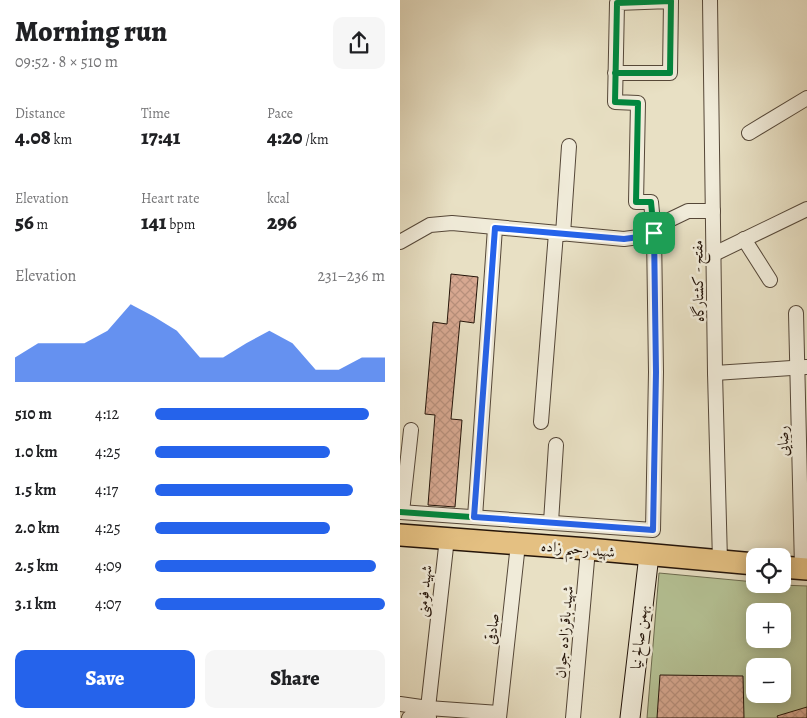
<!DOCTYPE html>
<html lang="en">
<head>
<meta charset="utf-8">
<style>
  :root { --surface:#fff; --page:#f6f6f6; --text:#202124; --muted:#757577; --accent:#2563eb }
  body { margin:0; font-family:Alegreya,Amiri,serif; background:var(--page); color:var(--text); height:100vh; display:flex; flex-direction:column; font-size:19px; white-space:nowrap }
  * { box-sizing:border-box; margin:0 }
  p { font-size:16px; color:var(--muted) }
  .icon { flex:none; width:28px; height:28px; fill:none; stroke:currentColor; stroke-width:2; stroke-linecap:round; stroke-linejoin:round }
  .map { position:relative; flex:1; overflow:hidden }
  .side { display:flex; flex-direction:column; background:var(--surface); width:400px }
  .side>* { flex:none }
  .controls { position:absolute; left:346px; top:548px; display:grid; gap:10px }
  .controls a { display:grid; place-items:center; width:45px; height:45px; border-radius:10px; background:var(--surface); box-shadow:0 2px 12px #0003; font-size:25px }
  .pin { position:absolute; display:grid; place-items:center; width:42px; height:42px; color:#fff; margin:-21px; border-radius:10px; box-shadow:0 2px 8px #0006 }
  .round { display:grid; place-items:center; flex:none; width:52px; height:52px; border-radius:10px; background:var(--page) }
  .summary { display:flex; align-items:center; justify-content:space-between; height:85px; padding:0 15px }
  h1 { font-size:28px; font-weight:800; line-height:38px }
  .stats { display:grid; grid-template-columns:repeat(3,1fr); gap:8px; height:85px; padding:5px 15px }
  .stats div { display:grid; align-content:center }
  .stats b { font-size:21px; font-weight:800 }
  .stats small { font-size:14px; font-weight:400 }
  .stats p { font-size:14px }
  .chart { height:140px; padding:10px 15px }
  .chart p { display:flex; justify-content:space-between }
  .chart svg { width:100%; height:90px; margin-top:5px; fill:var(--accent); opacity:.7 }
  .primary-button { display:flex; gap:10px; margin-top:auto; padding:10px 15px }
  .primary-button a { flex:1; height:58px; border-radius:10px; background:var(--accent); color:#fff; font-size:20px; font-weight:800; line-height:58px; text-align:center }
  .primary-button a+a { background:var(--page); color:var(--text) }
  ul { padding:0 15px; list-style:none; font-size:16px }
  li { display:grid; grid-template-columns:80px 60px 1fr; align-items:center; height:38px }
  li i { height:12px; border-radius:6px; background:var(--accent) }
  main { display:flex; flex:1; min-height:0 }
  .map>svg:first-child { display:block }
</style>
</head>
<body>
<main>
<section class="side">
<div class="summary"><div><h1>Morning run</h1><p>09:52 · 8 × 510 m</p></div><a class="round"><svg class="icon" aria-label="share" viewBox="0 0 24 24"><path d="M12 15V3M7 8l5-5 5 5M5 13v7h14v-7"/></svg></a></div>
<div class="stats">
<div><p>Distance</p><b>4.08<small> km</small></b></div>
<div><p>Time</p><b>17:41</b></div>
<div><p>Pace</p><b>4:20<small> /km</small></b></div>
</div>
<div class="stats">
<div><p>Elevation</p><b>56<small> m</small></b></div>
<div><p>Heart rate</p><b>141<small> bpm</small></b></div>
<div><p>kcal</p><b>296</b></div>
</div>
<div class="chart"><p><span>Elevation</span>231–236 m</p>
<svg viewBox="0 0 160 44" preserveAspectRatio="none"><path d="M0 44V32L10 25L20 25L30 25L40 19L50 6L60 12L70 19L80 32L90 32L100 25L110 19L120 25L130 38L140 38L150 32L160 32V44z"/></svg>
</div>
<ul>
<li><b>510 m</b>4:12<i style="width:93%"></i></li>
<li><b>1.0 km</b>4:25<i style="width:76%"></i></li>
<li><b>1.5 km</b>4:17<i style="width:86%"></i></li>
<li><b>2.0 km</b>4:25<i style="width:76%"></i></li>
<li><b>2.5 km</b>4:09<i style="width:96%"></i></li>
<li><b>3.1 km</b>4:07<i style="width:100%"></i></li>
</ul>
<div class="primary-button"><a>Save</a><a>Share</a></div>
</section>
<div class="map">
<svg width="407" height="718" viewBox="0 0 407 718">
  <defs>
    <pattern id="building-cross-hatch" width="8" height="8" patternUnits="userSpaceOnUse" patternTransform="scale(1.25)"><rect width="8" height="8" fill="#d7a891"/><path d="M0 0l8 8M0 8l8-8" fill="none" stroke="#b8907c"/></pattern>
  </defs>
  <rect width="100%" height="100%" fill="#e8e0c4"/>
  <filter id="stains"><feTurbulence type="fractalNoise" baseFrequency=".004" numOctaves="4"/><feColorMatrix values="0 0 0 0 .2 0 0 0 0 .09 0 0 0 0 .02 0 0 0 .5 -.17"/></filter>
  <radialGradient id="worn" r=".72"><stop offset=".6" stop-color="#630" stop-opacity="0"/><stop offset="1" stop-color="#630" stop-opacity=".3"/></radialGradient>
  <!-- pitch -->
  <path fill="#b5c295" stroke="#6c6b4f" fill-rule="evenodd" d="M259 573 355 582V584L407 586V718H247ZM355 611H382V639H355ZM355 666H382V694H355Z"/>
  <!-- building -->
  <g fill="url(#building-cross-hatch)" stroke="#241409">
    <polygon points="51,274 78,277 74,323 60,321 51,419 62,420 55,507 28,505 35,415 25,414 33,322 47,324"/>
    <polygon points="260,675 343,676 344,718 257,718"/>
    <polygon points="407,707 407,718 378,718 377,716"/>
  </g>
  <g fill="none" stroke-linecap="round" stroke-linejoin="round">
    <defs>
      <g id="street">
        <polyline points="310,0 315,373 320,561"/>
        <polyline points="349,133 407,98"/>
        <polyline points="163,234 169,146"/>
        <polyline points="344,239 370,280"/>
        <polyline points="0,242 30,225 52,223 224,239 246,236 254,233 263,223 288,211 313,211"/>
        <polyline points="314,254 407,209"/>
        <polyline points="396,313 402,568"/>
        <polyline points="315,373 406,367"/>
        <polyline points="141,422 156,233"/>
        <polyline points="0,512 253,530 256,372 254,233 251,202 236,202 238,103 215,102 217,3 271,1 270,73 215,73"/>
        <polyline points="2,512 11,430"/>
        <polyline points="75,517 95,228"/>
        <polyline points="151,522 156,445"/>
        <polyline points="0,704 28,708 99,713"/>
        <polyline points="9,718 28,708"/>
        <polyline points="29,718 28,708 47,538"/>
        <polyline points="99,718 118,544"/>
        <polyline points="173,718 188,549"/>
      </g>
      <polyline id="secondary" points="230,718 249,555"/>
      <g id="primary">
        <polyline points="0,535 188,549 355,564"/>
        <polyline points="382,567 407,569"/>
      </g>
    </defs>
    <!-- street casing -->
    <use href="#street" stroke="#554738" stroke-width="16"/>
    <!-- secondary casing -->
    <use href="#secondary" stroke="#241409" stroke-width="21"/>
    <!-- primary casing -->
    <use href="#primary" stroke="#241409" stroke-width="24"/>
    <!-- street -->
    <use href="#street" stroke="#f0ebd9" stroke-width="14"/>
    <!-- secondary -->
    <use href="#secondary" stroke="#f0ebd9" stroke-width="19"/>
    <!-- primary -->
    <use href="#primary" stroke="#e4c082" stroke-width="21"/>
    <defs>
      <polyline id="cycleway" points="0,512 253,530 256,372 254,233 251,202 236,202 238,103 215,102 217,3 271,1 270,73 215,73"/>
    </defs>
    <!-- cycleway casing -->
    <use href="#cycleway" stroke="#f0ebd9" stroke-width="9"/>
    <!-- cycleway -->
    <use href="#cycleway" stroke="#00873e" stroke-width="6"/>
  </g>
  <g fill="none" stroke-linecap="round" stroke-linejoin="round">
    <defs>
      <polygon id="route" points="95,228 224,239 246,236 254,233 256,372 253,530 74,517"/>
    </defs>
    <!-- route casing -->
    <use href="#route" stroke="#fff" stroke-width="10"/>
    <!-- route -->
    <use href="#route" stroke="#2563eb" stroke-width="6"/>
  </g>
  <g text-anchor="middle" stroke-width="5" stroke-linejoin="round" paint-order="stroke">
    <!-- street labels -->
    <g font-size="15" fill="#241409" stroke="#f0ebd9">
      <text transform="translate(298 281) rotate(-91)" y="5">مفتح - کشتارگاه</text>
      <text transform="translate(383 441) rotate(-91)" y="5">رضایی</text>
      <text transform="translate(178 549) rotate(5)" y="5">شهید رحیم زاده</text>
      <text transform="translate(24 591) rotate(-84)" y="5">شهید فومنی</text>
      <text transform="translate(92 629) rotate(-84)" y="5">صادقی</text>
      <text transform="translate(164 632) rotate(-85)" y="5">شهید باقرزاده جوان</text>
      <text transform="translate(239 637) rotate(-84)" y="5">بهمن صالح نیا</text>
    </g>
  </g>
  <rect width="100%" height="100%" filter="url(#stains)"/>
  <rect width="100%" height="100%" fill="url(#worn)"/>
</svg>
<div class="controls">
<a><svg class="icon" aria-label="locate" viewBox="0 0 24 24"><circle cx="12" cy="12" r="6"/><path d="M12 2v4M12 18v4M2 12h4M18 12h4"/></svg></a>
<a>+</a>
<a>−</a>
</div>
<div class="pin" style="left:254px;top:233px;background:#1e9e55"><svg class="icon" aria-label="arrive" viewBox="0 0 24 24"><path d="M6 21V4h12l-3 4 3 4H6"/></svg></div>
</div>
</main>
</body>
</html>
